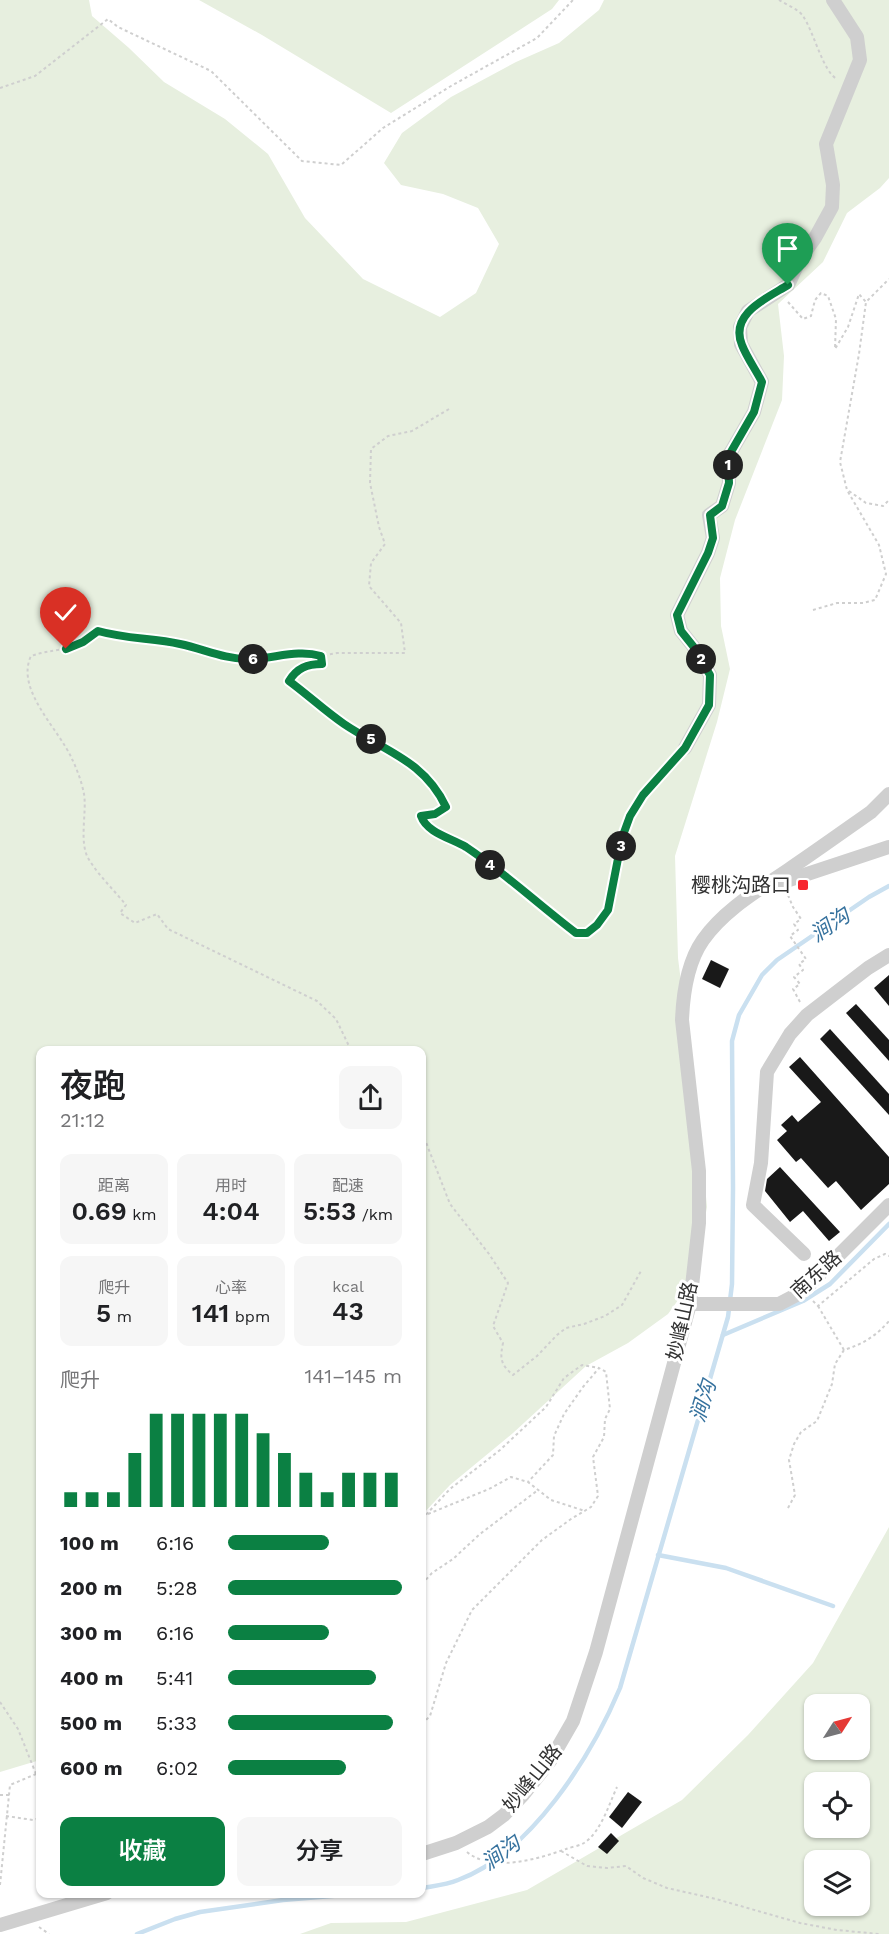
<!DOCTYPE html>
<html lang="zh">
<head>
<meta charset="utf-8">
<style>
  :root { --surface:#fff; --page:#f6f6f6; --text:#202124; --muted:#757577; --accent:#0b8043 }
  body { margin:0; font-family:"Work Sans","Noto Sans SC",sans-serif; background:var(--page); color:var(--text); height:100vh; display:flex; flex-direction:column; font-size:22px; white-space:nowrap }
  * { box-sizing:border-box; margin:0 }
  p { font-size:20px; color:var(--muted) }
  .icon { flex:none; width:33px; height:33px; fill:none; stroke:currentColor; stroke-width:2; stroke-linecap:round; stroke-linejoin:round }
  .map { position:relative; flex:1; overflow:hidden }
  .side { position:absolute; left:36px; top:1046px; width:390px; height:852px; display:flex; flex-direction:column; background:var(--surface); border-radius:12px; box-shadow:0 2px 4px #0004 }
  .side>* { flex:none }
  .needle { width:39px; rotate:54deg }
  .fabs { position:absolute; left:804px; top:1694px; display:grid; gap:12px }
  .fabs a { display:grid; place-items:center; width:66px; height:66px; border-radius:12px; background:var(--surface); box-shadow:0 2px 4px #0004; font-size:30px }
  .pin { position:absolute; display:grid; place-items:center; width:51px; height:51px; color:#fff; margin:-62px -26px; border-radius:50% 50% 50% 0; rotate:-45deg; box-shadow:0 0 6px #0007 }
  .pin .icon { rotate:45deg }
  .km { position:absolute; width:30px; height:30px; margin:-15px; border-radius:50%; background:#222; color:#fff; font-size:16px; line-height:30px; text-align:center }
  .round { display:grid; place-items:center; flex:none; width:63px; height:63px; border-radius:12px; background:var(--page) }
  .headline { display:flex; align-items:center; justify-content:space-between; height:102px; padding:0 24px }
  h1 { font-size:33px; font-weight:600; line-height:45px }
  .metrics { display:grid; grid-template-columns:repeat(3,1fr); gap:9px; height:102px; padding:6px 24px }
  .metrics div { display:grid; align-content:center; border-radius:12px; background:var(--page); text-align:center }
  .metrics b { font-size:26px; font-weight:600 }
  .metrics small { font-size:16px; font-weight:400 }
  .metrics p { font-size:16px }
  .chart { height:168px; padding:12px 24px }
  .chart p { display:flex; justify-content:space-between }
  .chart svg { width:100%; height:108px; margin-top:6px; stroke:var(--accent); stroke-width:6 }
  .primary-button { display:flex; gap:12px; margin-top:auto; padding:12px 24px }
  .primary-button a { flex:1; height:69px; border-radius:12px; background:var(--accent); color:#fff; font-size:24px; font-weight:600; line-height:69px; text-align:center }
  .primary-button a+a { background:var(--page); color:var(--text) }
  ul { padding:0 24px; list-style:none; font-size:20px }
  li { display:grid; grid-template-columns:96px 72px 1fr; align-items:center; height:45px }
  li i { height:15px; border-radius:8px; background:var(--accent) }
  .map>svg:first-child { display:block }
</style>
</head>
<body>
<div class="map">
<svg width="889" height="1934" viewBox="0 0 889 1934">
  <rect width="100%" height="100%" fill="#fff"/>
  <!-- green -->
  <g fill="#e7efdf" fill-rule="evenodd">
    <polygon points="0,0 89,0 92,16 129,48 164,82 225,119 268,154 305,218 363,279 440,317 476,293 499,244 478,208 443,194 401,185 384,163 402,133 451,97 516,62 559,43 599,10 604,0 889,0 889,178 880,188 847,213 823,262 778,304 784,356 782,400 735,520 720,578 721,626 730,669 717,722 675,856 678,958 700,1133 707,1207 694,1278 668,1314 628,1343 586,1366 513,1433 450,1485 422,1515 422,1050 40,1050 40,1760 0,1772"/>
    <polygon points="199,0 559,0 552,9 391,113 262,35"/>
    <path d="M889 1527V1934H300L331 1923 406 1922 527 1890 682 1800 748 1735 813 1663ZM814 1704H860V1749H814ZM814 1782H860V1827H814ZM814 1860H860V1905H814Z"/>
  </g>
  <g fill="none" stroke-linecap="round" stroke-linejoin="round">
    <!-- stream -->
    <g stroke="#cae0f0" stroke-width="4.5">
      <polyline points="723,1335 803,1301 830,1284 889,1224"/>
      <polyline points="658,1555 726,1568 833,1606"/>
      <path d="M422 1888C433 1886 446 1885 458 1880 531 1853 591 1757 620 1688L728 1317 732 1284 733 1188 732 1041 739 1015 762 975 777 960 869 897 889 886"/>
      <polyline points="137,1934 175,1919 200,1912 283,1900 368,1893"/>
    </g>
  </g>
  <!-- building -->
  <g fill="#191919">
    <polygon points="711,960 729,969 720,988 702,979"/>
    <polygon points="889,975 889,1006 874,988"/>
    <polygon points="856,1004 889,1040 889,1061 846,1013"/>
    <polygon points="830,1029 889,1094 889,1115 820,1039"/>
    <polygon points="800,1057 889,1157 889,1184 861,1210 836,1181 828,1188 801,1158 796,1162 777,1140 787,1131 781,1125 792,1115 798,1122 821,1102 789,1067"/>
    <polygon points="780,1167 840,1232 829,1241 803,1211 790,1222 765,1191 767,1179"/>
    <polygon points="628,1792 642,1802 622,1828 609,1817"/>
    <polygon points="611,1833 619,1841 607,1854 598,1847"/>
  </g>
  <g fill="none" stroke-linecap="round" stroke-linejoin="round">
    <!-- path -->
    <g stroke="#cfcfcf" stroke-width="2" stroke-dasharray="3 3" stroke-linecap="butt">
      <path d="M779 0C787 5 798 9 803 16 814 32 823 72 837 79"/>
      <polyline points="0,88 35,76 108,19 118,27 211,71 302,161 341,165 383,128 451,86 537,38 573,0"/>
      <polyline points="788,302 803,319 811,316 815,300 821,293 828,296 836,319 835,349 848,327 859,294 866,302 889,279"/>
      <path d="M449 409 412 431 388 436 371 449 370 483 379 527 385 544 371 563 369 586 401 623 405 653H337L321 656 322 664C307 664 297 669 289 681 308 695 325 711 344 724 384 750 424 760 446 807L435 814 421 816C427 833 451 838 466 847 505 873 539 905 576 933H587L597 925 608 910 622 838 630 816 643 795 677 757"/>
      <polyline points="849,491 866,503 883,506 889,500"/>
      <polyline points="813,610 837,603 863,603 875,600 886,574 879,545 847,490 840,462 859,354 866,302"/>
      <path d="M321 656C297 649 273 659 248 659 224 659 204 649 181 644 153 638 126 639 98 631 88 638 77 646 64 649 52 651 42 652 31 656 15 690 59 729 72 759 77 769 82 783 84 794 87 812 79 841 88 858 98 875 114 890 126 905L120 913 135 923 157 914 168 929 317 1001 336 1019 348 1044 353 1050"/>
      <polyline points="788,895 793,907 801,919 794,924 798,930 790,936 806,959 799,964 803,970 794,977 800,984 793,989 800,1002"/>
      <path d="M422 1132 450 1204 489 1254 508 1283 493 1326 503 1343C500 1358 500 1364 513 1375L537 1356 557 1335 566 1328 584 1324 605 1316 622 1305 641 1271"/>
      <polyline points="813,1301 818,1306 874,1259 885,1254 889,1256"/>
      <path d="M818 1306 844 1350C863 1344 876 1336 889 1321"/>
      <polyline points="788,1508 795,1495 789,1460 794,1444 801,1432 817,1421 832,1384 835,1364 844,1350"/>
      <polyline points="428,1514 489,1489 511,1477 528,1482 551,1500 585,1511"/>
      <polyline points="422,1519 450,1489 500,1450 546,1407 564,1378 582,1365 599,1368"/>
      <polyline points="422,1584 432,1573 453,1559 480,1534 538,1490"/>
      <polyline points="0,1702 18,1729 36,1774"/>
      <polyline points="422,1724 430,1716 446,1663 472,1610 542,1540 571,1519 591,1507 598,1496 593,1457 604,1437 605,1419 610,1409 606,1372 599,1368 583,1387 564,1414 554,1436 553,1455 528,1482"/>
      <polyline points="0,1795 9,1795"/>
      <polyline points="6,1816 33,1820 40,1818"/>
      <polyline points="561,1851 587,1866 607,1868 626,1866 643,1878 667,1888 716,1899 800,1923 837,1930 879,1934"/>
      <path d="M467 1852C492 1873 538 1859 566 1849 571 1847 579 1846 584 1843 601 1832 609 1804 617 1787"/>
      <polyline points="0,1885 10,1785 36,1774 40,1775"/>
      <polyline points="39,1927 49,1934"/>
    </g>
    <!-- minor -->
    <g stroke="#cfcfcf" stroke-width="14">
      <polyline points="685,748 709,705 710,675 693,646 681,631 677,615 708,553 713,538 709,515 722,506 729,483 728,457 754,412 762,382 741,344 740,327 748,311 788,285 800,259 815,238 832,207 833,185 826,144 860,60 857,37 833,0"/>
      <polyline points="777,884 889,847"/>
      <polyline points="804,1254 753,1205 761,1163 767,1072 790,1034 807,1015 868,968 889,955"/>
      <polyline points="690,1304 779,1304 802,1292 889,1205"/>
      <path d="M422 1854 456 1843 488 1827 504 1815 523 1795 550 1761 573 1721 596 1652 690 1304 699 1223V1171L682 1020C683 994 687 963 703 940 724 910 757 891 788 870 816 851 844 831 871 812L889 794"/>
      <polyline points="0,1925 107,1893"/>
    </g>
  </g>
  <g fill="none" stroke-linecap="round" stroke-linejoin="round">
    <defs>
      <path id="route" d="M66 649 83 642 98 631C126 639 153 638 180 644 204 649 224 659 248 659 273 659 297 649 321 656L322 664C307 664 297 668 289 681 308 695 325 711 344 724 384 751 424 760 446 807L435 814 421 816C427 833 451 838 466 847 505 873 539 905 576 933H587L597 925 608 910 622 838 630 816 643 795 685 748 709 705 710 675 693 646 681 631 677 615 708 553 713 538 710 515 722 506 729 483 728 457 754 412 762 382C756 370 747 358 742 345 729 314 767 298 788 285"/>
    </defs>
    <!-- route casing -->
    <use href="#route" stroke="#fff" stroke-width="12"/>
    <!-- route -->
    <use href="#route" stroke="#0b8043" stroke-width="8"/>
  </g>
  <!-- markers -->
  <rect fill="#f7252e" stroke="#fff" stroke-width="2" x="797" y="879" width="12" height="12" rx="3"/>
  <g text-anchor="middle" stroke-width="6" stroke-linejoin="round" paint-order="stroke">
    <!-- poi labels -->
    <g font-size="20" fill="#323232" stroke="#fff" text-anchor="end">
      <text x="791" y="892">樱桃沟路口</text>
    </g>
    <!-- street labels -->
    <g font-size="20" fill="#323232" stroke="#fff">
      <text transform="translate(816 1274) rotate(-42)" y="7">南东路</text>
      <text transform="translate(682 1321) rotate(-78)" y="7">妙峰山路</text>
      <text transform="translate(532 1778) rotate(-51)" y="7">妙峰山路</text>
    </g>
    <!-- water labels -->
    <g font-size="21" font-style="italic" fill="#36729e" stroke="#fff">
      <text transform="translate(830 925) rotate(-34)" y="7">涧沟</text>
      <text transform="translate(703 1401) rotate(-73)" y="7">涧沟</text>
      <text transform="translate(501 1853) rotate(-36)" y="7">涧沟</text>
    </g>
  </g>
</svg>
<div class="fabs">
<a><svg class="needle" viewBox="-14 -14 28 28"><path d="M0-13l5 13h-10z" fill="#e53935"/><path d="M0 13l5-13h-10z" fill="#757577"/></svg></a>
<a><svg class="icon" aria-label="locate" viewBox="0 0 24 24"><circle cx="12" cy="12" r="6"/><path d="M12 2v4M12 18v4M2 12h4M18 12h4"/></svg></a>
<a><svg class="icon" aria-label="layers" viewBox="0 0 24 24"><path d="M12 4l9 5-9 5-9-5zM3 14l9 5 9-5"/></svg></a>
</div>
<div class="pin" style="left:788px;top:285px;background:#1e9e55"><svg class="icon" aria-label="arrive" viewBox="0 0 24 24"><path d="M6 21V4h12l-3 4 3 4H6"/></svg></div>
<div class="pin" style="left:66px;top:649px;background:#d93025"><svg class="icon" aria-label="check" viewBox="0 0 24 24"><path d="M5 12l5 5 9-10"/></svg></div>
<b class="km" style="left:728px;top:465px">1</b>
<b class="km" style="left:701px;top:659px">2</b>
<b class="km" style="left:621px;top:846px">3</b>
<b class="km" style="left:490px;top:865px">4</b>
<b class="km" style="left:371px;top:739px">5</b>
<b class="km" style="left:253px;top:659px">6</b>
<section class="side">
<div class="headline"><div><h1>夜跑</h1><p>21:12</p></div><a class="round"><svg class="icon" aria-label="share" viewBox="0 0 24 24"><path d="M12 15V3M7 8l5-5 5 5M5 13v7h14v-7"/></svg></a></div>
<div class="metrics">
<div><p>距离</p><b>0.69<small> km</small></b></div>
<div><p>用时</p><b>4:04</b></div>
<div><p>配速</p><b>5:53<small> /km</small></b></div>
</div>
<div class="metrics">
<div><p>爬升</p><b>5<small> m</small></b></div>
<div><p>心率</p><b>141<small> bpm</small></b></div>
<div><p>kcal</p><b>43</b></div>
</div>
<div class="chart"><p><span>爬升</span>141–145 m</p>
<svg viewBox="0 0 160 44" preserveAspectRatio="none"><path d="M5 44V38M15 44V38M25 44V38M35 44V22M45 44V6M55 44V6M65 44V6M75 44V6M85 44V6M95 44V14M105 44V22M115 44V30M125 44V38M135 44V30M145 44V30M155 44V30"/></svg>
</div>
<ul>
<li><b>100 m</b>6:16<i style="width:58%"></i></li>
<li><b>200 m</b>5:28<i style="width:100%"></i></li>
<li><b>300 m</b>6:16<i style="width:58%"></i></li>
<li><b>400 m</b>5:41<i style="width:85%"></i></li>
<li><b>500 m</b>5:33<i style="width:95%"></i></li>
<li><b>600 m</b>6:02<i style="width:68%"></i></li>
</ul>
<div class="primary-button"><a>收藏</a><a>分享</a></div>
</section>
</div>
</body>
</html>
